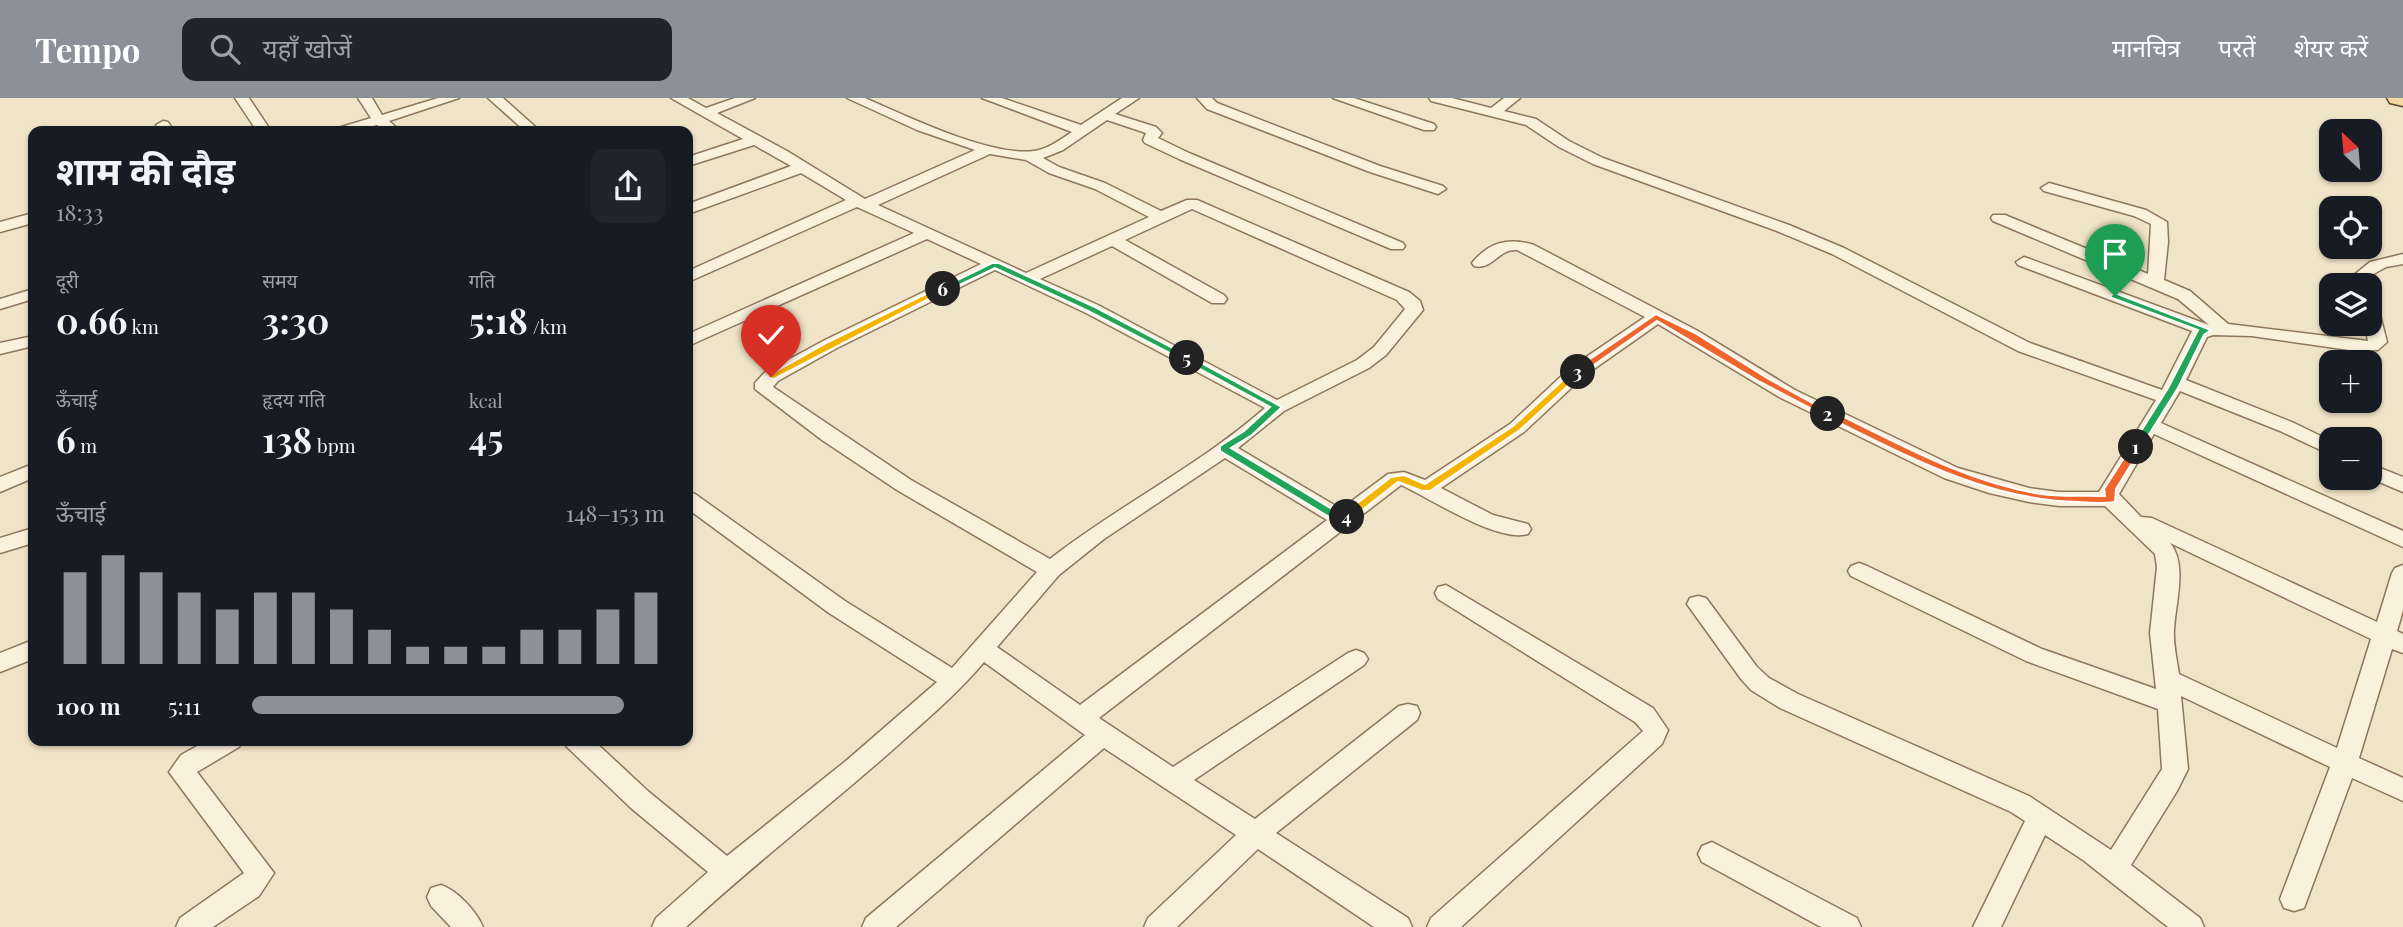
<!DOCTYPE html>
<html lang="hi">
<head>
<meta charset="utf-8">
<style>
  :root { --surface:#171b24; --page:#20242c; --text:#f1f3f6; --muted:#9ea1a6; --accent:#8c9099 }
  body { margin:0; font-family:"Playfair Display","Noto Sans Devanagari",serif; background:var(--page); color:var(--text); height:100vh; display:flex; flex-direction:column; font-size:26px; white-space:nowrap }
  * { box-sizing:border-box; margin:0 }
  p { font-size:23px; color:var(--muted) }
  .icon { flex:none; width:38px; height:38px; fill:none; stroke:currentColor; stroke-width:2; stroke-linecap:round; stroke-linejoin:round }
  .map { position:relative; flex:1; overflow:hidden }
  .sheet { position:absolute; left:28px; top:28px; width:665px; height:620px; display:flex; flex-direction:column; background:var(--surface); border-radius:14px; box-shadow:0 2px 5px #0004 }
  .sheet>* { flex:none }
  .needle { width:46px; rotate:334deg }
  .controls { position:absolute; left:2319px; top:21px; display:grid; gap:14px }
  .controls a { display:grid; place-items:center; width:63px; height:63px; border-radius:14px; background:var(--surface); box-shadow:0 2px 5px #0004; font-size:35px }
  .pin { position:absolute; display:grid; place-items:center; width:60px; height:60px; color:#fff; margin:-72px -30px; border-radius:50% 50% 50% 0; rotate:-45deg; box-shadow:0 0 7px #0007 }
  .pin .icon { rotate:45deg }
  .km { position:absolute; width:35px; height:35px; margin:-18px; border-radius:50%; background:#222; color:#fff; font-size:19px; line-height:35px; text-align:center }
  .round { display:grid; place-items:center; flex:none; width:74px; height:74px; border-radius:14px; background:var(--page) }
  .head { display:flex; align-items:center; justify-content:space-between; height:119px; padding:0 28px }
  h1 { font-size:38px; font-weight:700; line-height:52px }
  .metrics { display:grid; grid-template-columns:repeat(3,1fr); gap:10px; height:119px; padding:7px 28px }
  .metrics div { display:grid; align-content:center }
  .metrics b { font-size:35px; font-weight:700 }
  .metrics small { font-size:19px; font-weight:400 }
  .metrics p { font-size:19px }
  .chart { height:196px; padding:14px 28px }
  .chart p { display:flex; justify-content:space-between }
  .chart svg { width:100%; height:126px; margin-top:7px; stroke:var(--accent); stroke-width:6 }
  ul { padding:0 28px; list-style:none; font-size:23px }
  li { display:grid; grid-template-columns:112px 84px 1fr; align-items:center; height:52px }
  li i { height:18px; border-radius:9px; background:var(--accent) }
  header { display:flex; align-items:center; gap:42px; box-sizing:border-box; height:98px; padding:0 35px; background:var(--accent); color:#fff }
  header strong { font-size:33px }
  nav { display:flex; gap:38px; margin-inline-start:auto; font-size:24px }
  .search { width:490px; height:63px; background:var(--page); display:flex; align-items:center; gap:18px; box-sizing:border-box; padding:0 24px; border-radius:14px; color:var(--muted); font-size:26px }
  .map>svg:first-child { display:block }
</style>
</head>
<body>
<header>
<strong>Tempo</strong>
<div class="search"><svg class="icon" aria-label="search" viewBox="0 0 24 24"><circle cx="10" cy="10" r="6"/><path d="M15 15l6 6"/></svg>यहाँ खोजें</div>
<nav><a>मानचित्र</a><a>परतें</a><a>शेयर करें</a></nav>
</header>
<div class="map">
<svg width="2403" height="829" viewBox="0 0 2403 829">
  <rect width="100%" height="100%" fill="#f0e4c8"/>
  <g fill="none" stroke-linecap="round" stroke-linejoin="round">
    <defs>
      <g id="minor">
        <polygon points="235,0 249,0 271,33 257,33"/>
        <polygon points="358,0 372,0 382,17 438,0 459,0 389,23 400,33 385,33 377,27 357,33 336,33 338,30 371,20"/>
        <polygon points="488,0 503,0 540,33 525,33"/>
        <path d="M671 0H688L706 10 735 0H755L717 15 787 53 865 101 975 52 917 32 847 0H865C906 18 991 59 1034 53 1048 51 1060 42 1072 34L982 0H1002L1081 27 1122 0H1139L1115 16 1156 29 1162 35 1158 40 1189 55 1403 145 1405 148 1403 151H1391L1179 61 1145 45 1143 42 1146 35 1107 22 1063 52 1043 60 1059 69 1105 85 1161 113 1187 102H1197L1409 194 1420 203 1423 212 1386 257 1369 270 1284 313 1238 350 1341 411 1388 376 1404 374 1425 382 1510 326 1570 270 1645 219 1517 152C1499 150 1492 173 1474 168L1472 165C1489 144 1508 139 1534 147L1698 233 1795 292 1958 370 2029 390 2059 394H2099L2156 302 2018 253 1832 156 1777 133 1593 66 1559 49 1526 27 1431 3 1429 0H1452L1491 10 1504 0H1520L1504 13 1536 21 1569 43 1603 60 1789 127 1844 150 2030 245 2162 292 2192 233 2018 167 2016 164 2024 159 2030 161 2209 227 2178 201 1993 123 1991 120 1993 117H2005L2148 176 2151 126 2134 118 2044 93 2041 90 2049 85 2146 112 2167 124 2168 144 2164 182 2190 193 2228 226 2368 243 2365 226H2370V208L2379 213 2387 244 2378 252 2356 253 2252 238 2213 237 2207 239 2186 282 2294 325 2331 343V357L2280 333 2180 293 2161 325 2403 433V449L2154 336 2119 396 2141 419 2152 420 2377 524 2392 475 2395 470 2403 467V512L2397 533 2403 536V555L2392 551 2359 660 2403 680V703L2352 680 2304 810 2294 813 2284 810 2280 801 2330 669 2181 598 2188 671 2177 693 2131 767 2200 820 2204 829H2168L2083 762 2045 737 2001 829H1973L2025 723 2011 714 1780 610 1751 592 1741 581 1687 506 1690 500 1698 498 1706 500 1757 569 1769 580 1798 596 2029 698 2111 752 2162 671 2158 611 2026 563 1851 478 1848 473 1851 468 1859 465 1867 468 2042 551 2156 591 2150 535 2157 469 2155 456 2105 408H2059L2029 404 1989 395 1944 380 1781 300 1658 226 1584 278 1524 334 1441 390 1493 417 1528 426 1531 431 1528 436C1497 445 1430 400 1401 387L1099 620 1173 669 1348 555 1356 552 1364 555 1368 561 1364 567 1194 682 1255 721 1399 608 1408 606 1417 608 1420 615 1417 622 1276 735 1408 820 1412 829H1374L1258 751 1177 829H1144L1148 820 1236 737 1104 650 896 829H862L866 820 1085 637 984 564C958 595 927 621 896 649 827 710 754 766 686 829H652L656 820 708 774 631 710 567 649 564 642H593L649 694 727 758 847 662 937 584 829 515 688 411V394L695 396 845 503 952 570 1037 474 897 392 822 342 755 291V285L764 275 825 242 981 166 927 141 688 248V236L914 135 857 109 688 184V173L846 102 801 75 688 116V106L791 68 754 47 688 68V59L743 41ZM990 56 1026 62 1049 75 1095 91 1149 119 1026 175 878 107ZM1192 111 1397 202 1405 211 1374 249 1357 262 1277 302 1098 207 1040 181 1112 148 1212 205H1224L1227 201 1224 197 1125 142ZM995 172 1086 215 1265 310C1199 368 1119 407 1050 461L911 382 773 289 778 283 837 250ZM1225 360 1327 422 1080 607 997 549 1059 477 1104 441ZM2170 445 2371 541 2337 650 2179 576C2177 562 2173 546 2174 532 2175 507 2188 466 2170 445Z"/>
        <polygon points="1197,0 1212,0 1217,5 1380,68 1443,88 1446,91 1438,96 1370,74 1207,11"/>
        <polygon points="1333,0 1354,0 1434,26 1436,29 1434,32 1424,32"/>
        <polygon points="163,23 168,24 174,33 160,33 156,27"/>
        <polygon points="33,115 33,125 0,134 0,124"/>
        <polygon points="2403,156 2403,166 2386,169 2370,178 2370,190 2370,187 2355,187 2354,177 2370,164"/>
        <polygon points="33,191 33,201 0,211 0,201"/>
        <polygon points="33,238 33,248 0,256 0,245"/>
        <polygon points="33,366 33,380 0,394 0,379"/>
        <polygon points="2370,366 2403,379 2403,394 2370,380"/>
        <polygon points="33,430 33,445 0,455 0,440"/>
        <polygon points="1446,487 1653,610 1668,632 1662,646 1461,829 1427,829 1431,820 1643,633 1635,624 1438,501 1435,495 1438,489"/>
        <polygon points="33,542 33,561 0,574 0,555"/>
        <polygon points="208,642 242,642 239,649 197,674 274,775 259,798 213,829 176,829 180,820 244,775 169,674 181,657"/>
        <polygon points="1712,744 1857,820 1861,829 1821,829 1702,764 1698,756 1702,748"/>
        <path d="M441 787C458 793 476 813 483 829H451L431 808 427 799 431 790Z"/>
      </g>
      <polygon id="primary" points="2387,0 2403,0 2403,8 2390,5"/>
    </defs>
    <!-- minor casing -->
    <use href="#minor" stroke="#8d765c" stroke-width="3"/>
    <!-- primary casing -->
    <use href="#primary" stroke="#5b4430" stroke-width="3"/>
    <!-- minor -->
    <use href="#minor" fill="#faf1dc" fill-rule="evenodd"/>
    <!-- primary -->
    <use href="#primary" fill="#f3d9a0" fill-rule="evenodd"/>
  </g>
  <!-- split-1 -->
  <polygon fill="#22a559" stroke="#fff" stroke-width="2" points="2115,195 2211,232 2204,237 2178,290 2140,351 2136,352 2131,349 2168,290 2198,232 2112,200 2110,198"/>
  <!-- split-2 -->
  <path fill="#f0652b" stroke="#fff" stroke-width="2" d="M1825 313H1832C1900 346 1966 384 2041 396 2062 399 2084 397 2105 398L2104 391 2133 346 2142 349 2116 391 2115 404C2103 406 2090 405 2078 404 1985 402 1906 357 1825 318Z"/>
  <!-- split-3 -->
  <polygon fill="#f0652b" stroke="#fff" stroke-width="2" points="1656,216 1695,235 1767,280 1833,316 1825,318 1760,284 1657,223 1581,276 1574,276 1574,272"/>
  <!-- split-4 -->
  <polygon fill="#f5b400" stroke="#fff" stroke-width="2" points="1574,272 1583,274 1520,332 1430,393 1422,393 1398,384 1351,421 1343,421 1343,416 1391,379 1404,377 1425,386 1513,328"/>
  <!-- split-5 -->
  <polygon fill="#22a559" stroke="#fff" stroke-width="2" points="1187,257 1282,309 1252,337 1231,350 1342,417 1351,416 1351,421 1347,425 1339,425 1220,353 1220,348 1244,333 1270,309 1183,262 1182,260"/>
  <!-- split-6 -->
  <polygon fill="#22a559" stroke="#fff" stroke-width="2" points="992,165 999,165 1095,209 1192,260 1183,262 1088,213 995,170 947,193 939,191"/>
  <!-- split-7 -->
  <polygon fill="#f5b400" stroke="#fff" stroke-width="2" points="940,189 948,191 774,281 766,279 828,244"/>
</svg>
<div class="controls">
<a><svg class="needle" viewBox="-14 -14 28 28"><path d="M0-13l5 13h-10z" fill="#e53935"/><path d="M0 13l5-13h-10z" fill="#9ea1a6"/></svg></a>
<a><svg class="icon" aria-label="locate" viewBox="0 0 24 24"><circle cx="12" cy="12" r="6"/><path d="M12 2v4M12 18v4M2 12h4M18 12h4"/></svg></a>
<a><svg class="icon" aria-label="layers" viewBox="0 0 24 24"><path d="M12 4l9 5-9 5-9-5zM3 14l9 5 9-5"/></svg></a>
<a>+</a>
<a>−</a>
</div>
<div class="pin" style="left:2115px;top:198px;background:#1e9e55"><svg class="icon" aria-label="arrive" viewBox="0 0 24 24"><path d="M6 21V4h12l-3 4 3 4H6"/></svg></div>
<div class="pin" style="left:771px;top:279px;background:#d93025"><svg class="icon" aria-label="check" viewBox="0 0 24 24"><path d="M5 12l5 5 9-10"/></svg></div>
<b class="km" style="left:2136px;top:349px">1</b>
<b class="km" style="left:1828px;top:316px">2</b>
<b class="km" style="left:1578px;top:274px">3</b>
<b class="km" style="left:1347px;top:419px">4</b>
<b class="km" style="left:1187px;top:260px">5</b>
<b class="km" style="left:943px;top:191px">6</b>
<section class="sheet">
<div class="head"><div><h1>शाम की दौड़</h1><p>18:33</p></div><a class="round"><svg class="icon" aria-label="share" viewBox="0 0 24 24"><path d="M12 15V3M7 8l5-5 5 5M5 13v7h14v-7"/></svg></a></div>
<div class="metrics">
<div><p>दूरी</p><b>0.66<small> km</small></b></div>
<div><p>समय</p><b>3:30</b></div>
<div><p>गति</p><b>5:18<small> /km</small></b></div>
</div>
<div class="metrics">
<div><p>ऊँचाई</p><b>6<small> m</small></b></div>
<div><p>हृदय गति</p><b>138<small> bpm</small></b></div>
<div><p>kcal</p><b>45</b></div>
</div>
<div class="chart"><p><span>ऊँचाई</span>148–153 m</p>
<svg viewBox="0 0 160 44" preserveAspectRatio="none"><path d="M5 44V12M15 44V6M25 44V12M35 44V19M45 44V25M55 44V19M65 44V19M75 44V25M85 44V32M95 44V38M105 44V38M115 44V38M125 44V32M135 44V32M145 44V25M155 44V19"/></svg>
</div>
<ul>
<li><b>100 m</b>5:11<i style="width:90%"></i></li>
</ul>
</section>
</div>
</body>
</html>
